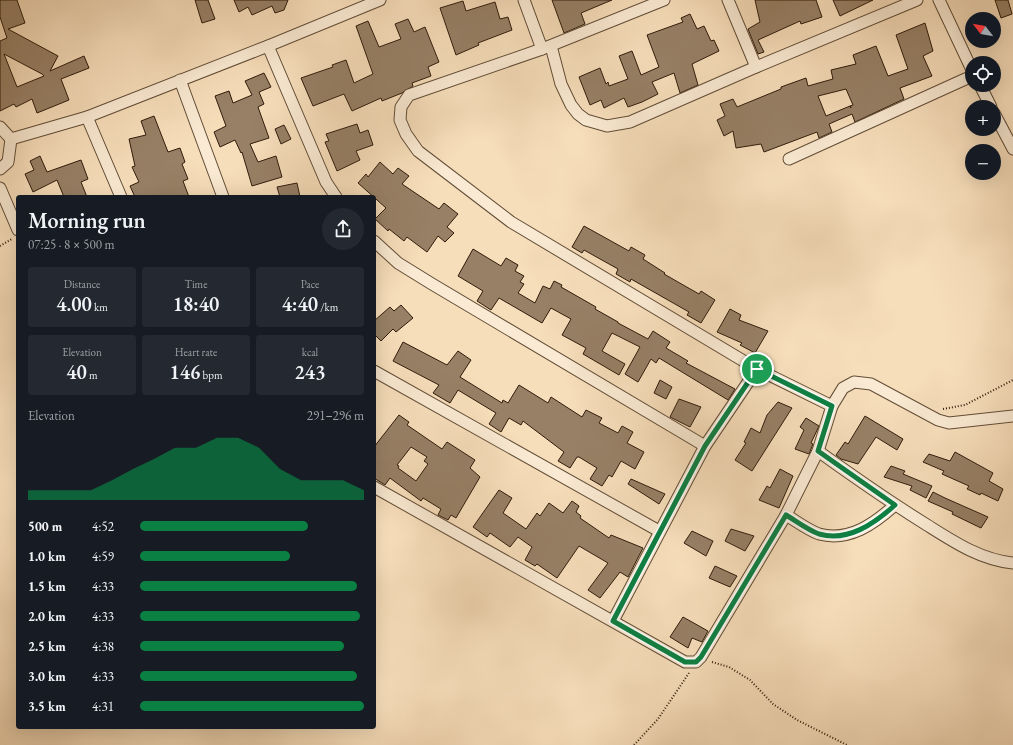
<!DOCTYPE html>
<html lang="en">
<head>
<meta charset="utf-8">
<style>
  :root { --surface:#171b24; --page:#242831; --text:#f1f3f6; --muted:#9ea1a6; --accent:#0b8043 }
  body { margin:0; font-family:"EB Garamond",serif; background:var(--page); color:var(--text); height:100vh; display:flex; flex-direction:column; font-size:15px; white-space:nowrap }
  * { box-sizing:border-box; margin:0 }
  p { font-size:13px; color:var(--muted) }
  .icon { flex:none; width:22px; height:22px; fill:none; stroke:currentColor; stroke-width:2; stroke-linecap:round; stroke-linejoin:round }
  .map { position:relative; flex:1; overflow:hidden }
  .side { position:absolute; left:16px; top:195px; width:360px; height:534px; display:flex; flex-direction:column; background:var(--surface); border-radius:4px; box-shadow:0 4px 16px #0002 }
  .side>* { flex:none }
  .needle { width:26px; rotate:301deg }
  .controls { position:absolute; left:965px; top:12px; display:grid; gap:8px }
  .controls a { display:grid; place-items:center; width:36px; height:36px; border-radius:50%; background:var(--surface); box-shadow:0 4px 16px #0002; font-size:20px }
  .pin { position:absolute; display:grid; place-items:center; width:34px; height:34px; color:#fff; margin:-17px; border:2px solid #fff; border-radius:50%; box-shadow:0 1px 4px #0007 }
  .round { display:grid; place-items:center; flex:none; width:42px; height:42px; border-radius:21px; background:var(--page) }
  .overview { display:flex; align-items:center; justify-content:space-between; height:68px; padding:0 12px }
  h1 { font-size:22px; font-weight:600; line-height:30px }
  .stats { display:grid; grid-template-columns:repeat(3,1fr); gap:6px; height:68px; padding:4px 12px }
  .stats div { display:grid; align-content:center; border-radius:4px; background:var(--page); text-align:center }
  .stats b { font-size:20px; font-weight:600 }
  .stats small { font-size:11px; font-weight:400 }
  .stats p { font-size:11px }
  .chart { height:112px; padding:8px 12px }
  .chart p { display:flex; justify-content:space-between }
  .chart svg { width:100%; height:72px; margin-top:4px; fill:var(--accent); opacity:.7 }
  ul { padding:0 12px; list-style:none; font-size:13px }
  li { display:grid; grid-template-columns:64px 48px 1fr; align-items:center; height:30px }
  li i { height:10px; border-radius:5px; background:var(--accent) }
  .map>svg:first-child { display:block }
</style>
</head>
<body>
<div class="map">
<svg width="1013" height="745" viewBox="0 0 1013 745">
  <rect width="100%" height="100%" fill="#f7debb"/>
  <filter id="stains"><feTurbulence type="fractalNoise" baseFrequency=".005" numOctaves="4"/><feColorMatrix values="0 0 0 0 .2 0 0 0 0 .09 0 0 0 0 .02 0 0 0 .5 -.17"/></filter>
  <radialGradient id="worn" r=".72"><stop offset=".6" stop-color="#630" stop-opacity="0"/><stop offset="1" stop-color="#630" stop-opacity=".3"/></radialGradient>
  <!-- building -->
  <g fill="#978066" stroke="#2f1b0a" fill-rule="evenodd">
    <path d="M0 0H17L25 23 8 29 58 56 50 71 84 56 89 68 61 79 69 100 37 113 32 99 16 107 14 104 0 111V41L7 38 0 17ZM4 54 42 74 44 76 17 87Z"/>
    <polygon points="195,0 208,0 215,19 202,23"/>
    <polygon points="234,0 288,0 284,10 275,13 272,6 252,15 248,7 239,12"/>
    <polygon points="552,0 612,0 581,13 585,24 564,33"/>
    <polygon points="755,0 816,0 822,17 801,24 800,21 758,40 764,52 758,54 748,29 760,22"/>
    <polygon points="833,0 873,0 840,16"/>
    <polygon points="995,0 1008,0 1012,14 1001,18"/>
    <polygon points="463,1 466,11 495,2 500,19 508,17 512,30 478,43 479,45 456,55 440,8"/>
    <polygon points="690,14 697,29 704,26 711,41 714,40 719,51 692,64 698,85 680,93 674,73 652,82 658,94 642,102 628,107 624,98 604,108 601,100 590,105 579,77 600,68 606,84 608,82 609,86 628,79 619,56 632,51 641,75 659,67 647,35 683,22 681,18"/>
    <polygon points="408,19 414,32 425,27 439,62 428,67 431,76 412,83 413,86 402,93 382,101 381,98 352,111 344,94 313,106 301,78 333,67 332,65 346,60 354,83 373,74 356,26 368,21 379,47 401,39 395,24"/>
    <path d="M925 23 933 51 923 56 932 76 900 88 904 99 855 122 852 114 829 124 832 132 819 138 817 132 764 152 761 144 736 148 733 131 724 136 717 120 725 116 720 104 733 99 737 107 781 89V87L806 78 808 86 833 79 831 70 856 64 853 55 876 46 888 76 908 69 896 35ZM846 89 853 105 850 106 851 108 850 106 826 116 818 96Z"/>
    <polygon points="264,73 271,87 259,92 264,104 258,107 269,138 250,144 258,162 276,156 282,177 252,186 242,152 241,153 235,140 220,147 214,132 226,126 215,96 229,91 233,103 252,95 245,81"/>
    <polygon points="154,116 168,152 180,148 185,162 182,164 188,179 183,181 189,197 135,197 130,186 139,182 132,167 135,166 129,139 146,135 141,121"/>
    <polygon points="357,124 360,133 368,130 373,145 356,151 360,160 337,171 325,142 329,141 326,134"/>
    <polygon points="284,125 291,139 281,144 275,129"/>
    <polygon points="40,156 47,172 81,160 88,179 81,182 87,197 64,197 57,180 33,192 25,174 34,170 30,161"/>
    <polygon points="380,162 393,174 398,168 409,176 402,184 439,209 444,203 458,214 447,227 454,233 445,242 438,236 427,252 407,237 404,241 389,229 388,231 375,219 386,208 358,183 366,174 368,177"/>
    <polygon points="297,183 300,197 280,197 277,187"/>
    <polygon points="584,226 629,251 631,247 645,255 643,259 665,273 664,274 699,294 701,291 715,300 701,323 687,315 689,312 631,279 630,282 616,274 618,269 584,250 582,253 572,247"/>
    <polygon points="473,249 501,266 506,258 518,265 515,271 524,276 520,282 524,284 518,293 535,303 543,286 550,289 554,281 562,285 561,287 596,307 595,309 618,322 618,323 648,339 653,331 670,342 666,348 688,361 686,363 735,389 728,400 659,358 656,363 651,359 638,382 625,374 640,347 612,333 602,351 625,364 619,375 583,354 586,348 562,335 571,319 551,308 542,323 499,298 491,310 477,301 483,291 458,276"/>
    <polygon points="401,305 413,318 396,332 393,329 381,341 374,334 374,321 390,307 394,311"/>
    <polygon points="730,309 741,315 739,320 768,331 755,353 740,345 742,343 717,332"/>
    <polygon points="403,342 447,365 458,351 471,360 460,377 502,403 503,400 508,403 519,385 548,403 551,397 582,417 586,410 602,418 599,423 618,433 622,426 633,432 627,443 644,452 635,469 621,461 612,477 609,475 602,486 590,479 597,468 579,457 577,457 570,468 558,461 564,452 523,421 521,425 509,418 501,432 489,424 496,413 458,390 450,403 433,393 439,385 393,361"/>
    <polygon points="660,380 672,387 666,399 654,393"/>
    <polygon points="679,399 701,407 690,427 670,417"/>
    <polygon points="778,402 792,408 752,471 735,460 746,443 744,442 751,428 760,433 767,415"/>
    <path d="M399 415 409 422 407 425 442 449 447 442 475 460 470 468 480 477 456 518 451 515 448 520 438 515 441 509 423 498 421 501 390 478 385 485 374 478V447ZM411 447 427 457 424 461 428 464 416 481 398 468 399 466 397 465Z"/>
    <polygon points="865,416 903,439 897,450 876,437 858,464 841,459 836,455 845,442 848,444"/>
    <polygon points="806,418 819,426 811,443 813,444 809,454 795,449 804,430 800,427"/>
    <polygon points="955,452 993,473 989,481 1003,489 998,501 981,493 980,495 967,489 969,486 942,474 944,471 923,462 929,454 950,461"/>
    <polygon points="891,466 905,471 903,474 932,486 926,498 910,490 912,486 884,477"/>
    <polygon points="780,469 793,476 779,508 759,500 767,486 770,488"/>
    <polygon points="631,479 665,494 659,504 628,484"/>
    <polygon points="499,490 512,498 503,513 526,529 537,513 540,516 549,503 563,513 572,501 579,506 576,512 581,516 580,518 609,538 611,535 643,548 628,577 620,572 600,598 588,590 608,563 579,546 557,578 537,564 535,566 525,560 532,547 518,537 510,547 490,533 487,537 473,527"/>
    <polygon points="933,492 945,498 988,517 981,528 952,514 953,512 928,501"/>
    <polygon points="731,529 754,536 745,551 725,541"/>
    <polygon points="692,531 713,541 706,556 684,543"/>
    <polygon points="715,566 737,576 730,587 709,578"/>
    <polygon points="683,617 708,631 702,642 692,638 688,648 670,637"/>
  </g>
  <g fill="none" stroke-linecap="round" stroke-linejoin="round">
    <defs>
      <g id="minor">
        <polyline points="524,0 542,49 664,0"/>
        <polyline points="728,0 756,67"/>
        <polyline points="939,0 972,70"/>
        <polyline points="268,46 326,182 336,197"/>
        <polyline points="551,46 561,84 571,105 578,114 586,120 607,126 630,122 756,67 917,0"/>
        <polyline points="542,49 409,95 401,107 400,120 406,134 418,151 511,222 757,369 832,406"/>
        <polyline points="180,80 223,197"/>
        <polyline points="980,85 991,107"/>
        <polyline points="994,113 1013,149"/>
        <polyline points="87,117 121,197"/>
        <polyline points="0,127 11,139 8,162 0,169"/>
        <polyline points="11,139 87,117 268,46 380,0"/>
        <polyline points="789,159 972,76"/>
        <polyline points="0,188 18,230"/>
        <polyline points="374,241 398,263 432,284 705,446"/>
        <polyline points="374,371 659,531"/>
        <path d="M818 451C854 477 890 502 927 525 954 542 981 560 1013 563"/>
        <polyline points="374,487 685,662 696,662 701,657 786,515 818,451 832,406 843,388 854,382 871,384 938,420 949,423 1013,416"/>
        <path d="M786 515C796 521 808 530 819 534 849 542 874 524 895 505"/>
        <polyline points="613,621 705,446 757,369"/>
      </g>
    </defs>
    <!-- minor casing -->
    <use href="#minor" stroke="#614c36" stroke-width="13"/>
    <!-- path -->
    <g stroke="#2f1b0a" stroke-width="2" stroke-dasharray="1 2" stroke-linecap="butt">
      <polyline points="0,246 12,239"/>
      <polyline points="943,409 965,405 1013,380"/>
      <polyline points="712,662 729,667 750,680 773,704 797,720 847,745"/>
      <polyline points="634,745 658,719 689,673"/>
    </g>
    <!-- minor -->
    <use href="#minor" stroke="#faead3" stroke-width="11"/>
  </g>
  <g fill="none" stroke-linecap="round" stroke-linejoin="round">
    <defs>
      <path id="route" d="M757 369 832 406 818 451 895 505C874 524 848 542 819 534 808 530 796 521 786 515L701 657 696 662H685L613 621 705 446Z"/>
    </defs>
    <!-- route casing -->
    <use href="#route" stroke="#fff" stroke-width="8"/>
    <!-- route -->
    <use href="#route" stroke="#0b8043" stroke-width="5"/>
  </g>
  <rect width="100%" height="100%" filter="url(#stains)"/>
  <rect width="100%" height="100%" fill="url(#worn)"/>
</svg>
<div class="controls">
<a><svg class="needle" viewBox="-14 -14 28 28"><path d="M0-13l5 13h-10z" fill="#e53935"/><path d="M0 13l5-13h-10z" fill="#9ea1a6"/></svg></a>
<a><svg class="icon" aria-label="locate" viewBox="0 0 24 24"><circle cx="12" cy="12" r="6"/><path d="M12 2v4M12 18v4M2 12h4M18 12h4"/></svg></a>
<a>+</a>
<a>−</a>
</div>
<div class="pin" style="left:757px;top:369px;background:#1e9e55"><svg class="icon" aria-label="arrive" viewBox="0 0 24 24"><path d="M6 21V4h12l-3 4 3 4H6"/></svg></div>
<section class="side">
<div class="overview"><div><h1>Morning run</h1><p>07:25 · 8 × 500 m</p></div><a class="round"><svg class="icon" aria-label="share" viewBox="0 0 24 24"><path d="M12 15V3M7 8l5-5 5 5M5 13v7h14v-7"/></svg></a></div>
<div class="stats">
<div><p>Distance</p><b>4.00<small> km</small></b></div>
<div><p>Time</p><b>18:40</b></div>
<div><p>Pace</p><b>4:40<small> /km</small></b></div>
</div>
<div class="stats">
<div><p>Elevation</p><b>40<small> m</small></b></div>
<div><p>Heart rate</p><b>146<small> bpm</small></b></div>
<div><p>kcal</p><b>243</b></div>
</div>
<div class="chart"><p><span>Elevation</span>291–296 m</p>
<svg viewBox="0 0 160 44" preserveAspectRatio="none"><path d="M0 44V38L10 38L20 38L30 38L40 32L50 25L60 19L70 12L80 12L90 6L100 6L110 12L120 25L130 32L140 32L150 32L160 38V44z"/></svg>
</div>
<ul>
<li><b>500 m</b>4:52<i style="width:75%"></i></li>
<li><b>1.0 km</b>4:59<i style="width:67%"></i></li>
<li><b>1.5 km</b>4:33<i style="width:97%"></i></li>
<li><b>2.0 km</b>4:33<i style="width:98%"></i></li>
<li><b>2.5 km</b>4:38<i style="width:91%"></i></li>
<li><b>3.0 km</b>4:33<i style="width:97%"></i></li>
<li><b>3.5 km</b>4:31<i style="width:100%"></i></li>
</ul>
</section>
</div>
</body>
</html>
